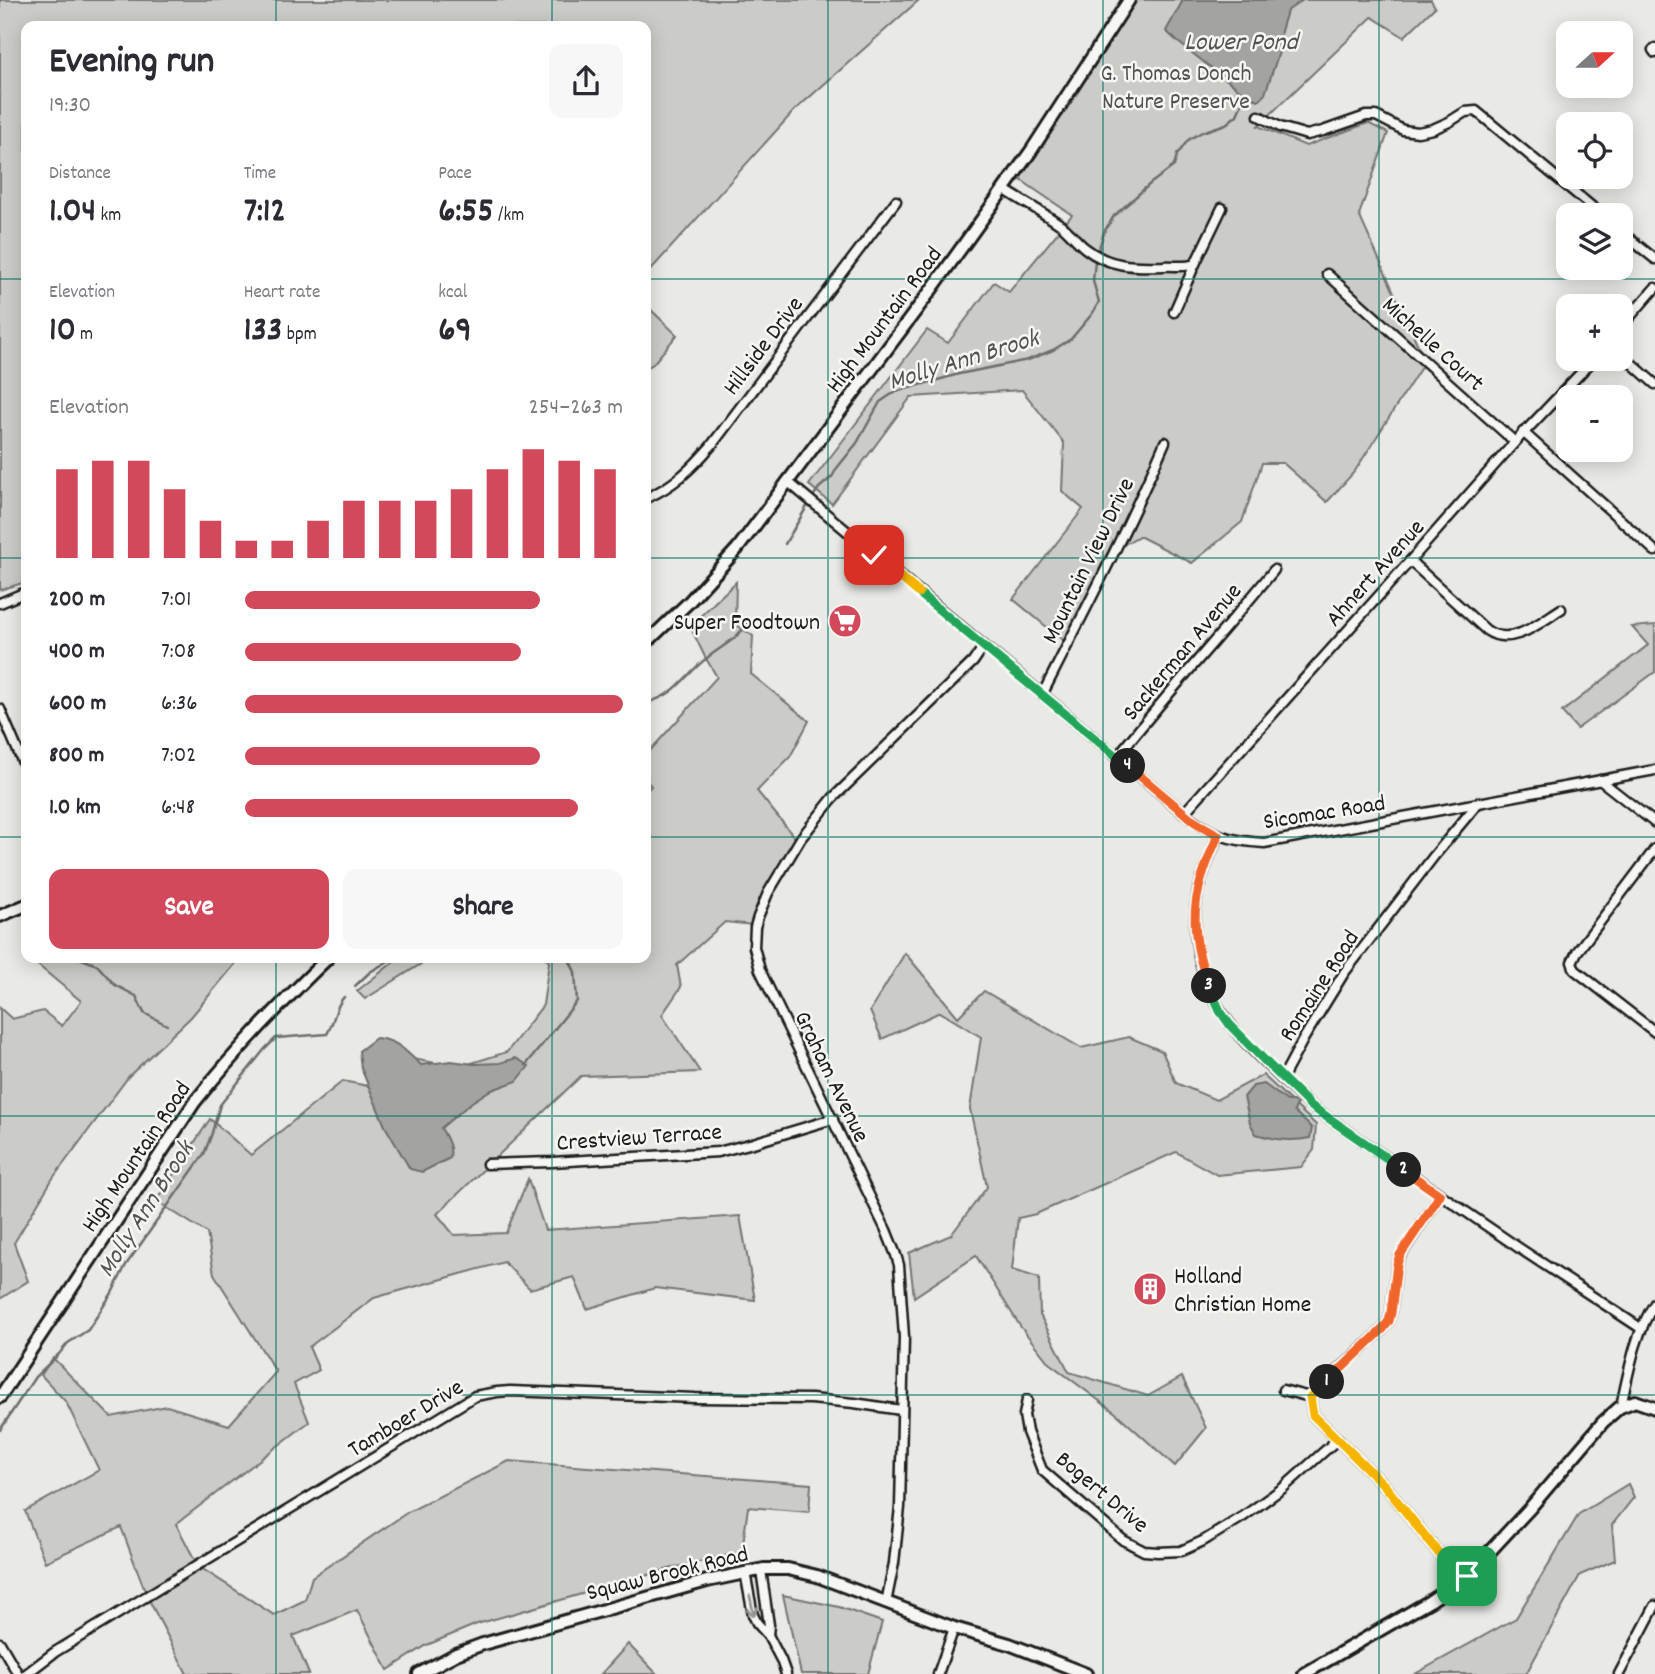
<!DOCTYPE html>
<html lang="en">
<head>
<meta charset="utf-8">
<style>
  :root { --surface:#fff; --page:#f7f7f7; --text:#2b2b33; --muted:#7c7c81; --accent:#d1495b }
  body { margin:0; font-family:Dekko,sans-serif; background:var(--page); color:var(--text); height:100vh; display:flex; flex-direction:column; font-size:26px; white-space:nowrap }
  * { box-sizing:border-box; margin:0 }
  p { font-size:23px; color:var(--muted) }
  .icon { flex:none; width:38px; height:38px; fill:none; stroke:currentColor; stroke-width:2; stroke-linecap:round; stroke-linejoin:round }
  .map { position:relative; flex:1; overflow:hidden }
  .details { position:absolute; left:21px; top:21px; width:630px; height:942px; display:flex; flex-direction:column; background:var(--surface); border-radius:14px; box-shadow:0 4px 18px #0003 }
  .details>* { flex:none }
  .needle { width:46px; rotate:69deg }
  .tools { position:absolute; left:1556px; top:21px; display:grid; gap:14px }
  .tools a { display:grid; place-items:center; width:77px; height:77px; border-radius:14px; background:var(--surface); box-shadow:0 4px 18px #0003; font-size:35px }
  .pin { position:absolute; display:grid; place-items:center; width:60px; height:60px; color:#fff; margin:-30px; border-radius:14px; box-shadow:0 4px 10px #0006 }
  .km { position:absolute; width:35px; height:35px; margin:-18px; border-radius:50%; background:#222; color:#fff; font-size:19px; line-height:35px; text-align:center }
  .round { display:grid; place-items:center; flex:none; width:74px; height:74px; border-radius:14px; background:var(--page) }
  .overview { display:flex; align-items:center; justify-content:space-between; height:119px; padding:0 28px }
  h1 { font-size:38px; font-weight:700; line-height:52px }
  .figures { display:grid; grid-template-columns:repeat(3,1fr); gap:10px; height:119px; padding:7px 28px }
  .figures div { display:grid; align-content:center }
  .figures b { font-size:35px; font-weight:700 }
  .figures small { font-size:19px; font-weight:400 }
  .figures p { font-size:19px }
  .chart { height:196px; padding:14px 28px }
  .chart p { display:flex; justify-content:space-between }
  .chart svg { width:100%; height:126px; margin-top:7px; stroke:var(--accent); stroke-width:6 }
  .button { display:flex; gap:14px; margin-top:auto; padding:14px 28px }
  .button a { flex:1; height:80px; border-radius:14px; background:var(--accent); color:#fff; font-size:28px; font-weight:700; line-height:80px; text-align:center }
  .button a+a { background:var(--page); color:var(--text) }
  ul { padding:0 28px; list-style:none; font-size:23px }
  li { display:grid; grid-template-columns:112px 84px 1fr; align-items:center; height:52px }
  li i { height:18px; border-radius:9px; background:var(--accent) }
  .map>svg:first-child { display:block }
</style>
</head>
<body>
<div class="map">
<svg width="1655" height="1674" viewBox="0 0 1655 1674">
  <rect width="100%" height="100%" fill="#e9e9e5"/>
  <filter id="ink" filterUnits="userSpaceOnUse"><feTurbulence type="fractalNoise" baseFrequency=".0143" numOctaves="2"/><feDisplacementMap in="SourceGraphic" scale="14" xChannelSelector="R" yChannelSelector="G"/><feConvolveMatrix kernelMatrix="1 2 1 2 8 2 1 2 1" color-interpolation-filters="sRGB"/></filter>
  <g filter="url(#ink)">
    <!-- green -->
    <g fill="#cbcbc7" stroke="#747472" stroke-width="2">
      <polygon points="0,0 919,0 794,111 646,275 646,26 26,26 26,582 0,590"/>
      <polygon points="1129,0 1431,0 1435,7 1404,37 1372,17 1258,126 1306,146 1368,123 1388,133 1359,215 1425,361 1355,471 1327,502 1283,463 1262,463 1242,522 1192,563 1139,536 1116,549 1065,642 1013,599 1083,509 1062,491 1064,443 1022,390 911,397 832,504 809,485 927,330 948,343 994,282 1009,292 1072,215 1015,176"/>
      <polygon points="646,305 677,335 653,364 646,368"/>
      <polygon points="736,582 735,624 753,636 751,674 809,721 790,757 757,791 800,844 790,864 753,925 725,922 677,965 681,987 662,1015 700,1072 581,1076 437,1214 454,1235 506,1233 528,1179 545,1230 740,1216 755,1300 655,1288 587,1309 574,1277 530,1289 504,1262 374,1298 309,1347 319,1370 294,1384 309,1422 176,1524 198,1566 274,1615 305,1600 312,1577 408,1512 509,1461 811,1484 809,1512 748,1507 742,1552 669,1569 477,1624 427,1645 388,1670 357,1610 293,1636 309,1674 187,1674 147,1596 121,1527 45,1562 25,1511 99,1470 66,1402 41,1375 53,1358 111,1417 167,1406 229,1425 276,1372 214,1274 207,1233 156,1201 210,1119 251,1155 343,1081 373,1087 383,1054 459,1067 507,1052 543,1005 549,962 545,957 646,957 646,791 651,786 646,780 646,755 717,677 705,657 690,626"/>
      <polygon points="1655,625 1655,672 1577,729 1562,712 1648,645 1632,627"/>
      <polygon points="905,953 958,1017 984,991 1081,1048 1129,1037 1162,1051 1176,1083 1216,1100 1263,1075 1316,1125 1314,1150 1301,1167 1217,1175 1176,1152 1036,1214 1018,1218 1012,1270 1039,1278 1040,1315 1069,1372 1148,1396 1182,1377 1206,1428 1175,1466 1117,1414 1049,1363 1020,1326 976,1256 914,1297 909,1253 951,1235 987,1187 970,1109 981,1037 940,1012 882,1039 870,1011"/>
      <polygon points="32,957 241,957 191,1017 129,1076 53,1178 14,1243 28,1281 0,1299 0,1008 12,1019 43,1011 62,1026 81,1001 34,962"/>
      <polygon points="400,957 432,957 365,999 357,991"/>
      <polygon points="1628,1484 1634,1497 1612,1525 1615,1560 1580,1575 1526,1674 1415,1674 1516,1618 1579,1514"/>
      <polygon points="783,1595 839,1607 882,1622 868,1674 801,1674"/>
      <polygon points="628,1644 657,1674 601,1674"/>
    </g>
    <!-- water -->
    <g fill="#a3a3a1" stroke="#6d6d6c" stroke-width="2">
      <polygon points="1183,0 1303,0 1287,11 1281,31 1280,49 1265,94 1259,100 1250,97 1247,101 1241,96 1241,91 1178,42 1166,31"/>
      <path d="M376 1038C398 1040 405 1051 421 1065L451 1061 474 1064 500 1063 516 1058 529 1066 517 1081 489 1091 472 1102 441 1128C447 1139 452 1146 450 1158L422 1172 410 1169 385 1126 361 1068 359 1051Z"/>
      <path d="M1264 1084 1287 1101H1293L1297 1104 1294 1111 1312 1128 1310 1138C1291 1142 1274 1140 1256 1134L1250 1123 1244 1097 1253 1086Z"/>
    </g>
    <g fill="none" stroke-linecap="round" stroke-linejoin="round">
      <!-- stream -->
      <g stroke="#6d6d6c" stroke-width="2.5">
        <polyline points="812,498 819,488 832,477 837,468 857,443 880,402 895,392 959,374 1028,360 1053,350 1071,339 1092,314 1099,302 1093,281 1095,261 1104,232 1114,216 1151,183 1174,166 1177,155 1188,140 1202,132 1226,124 1237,115 1245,96"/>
        <polyline points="785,544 809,503"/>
        <path d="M646 703C678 695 684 675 707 658 722 646 738 639 748 622"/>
        <polyline points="77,957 97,965 115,985 136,996 144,1013 167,1025"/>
        <polyline points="355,986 370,972 395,957"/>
        <polyline points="526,1065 577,1001 575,972 568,957"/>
        <path d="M0 1430 35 1377 59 1354 68 1343 88 1330 112 1293 126 1265 204 1154 211 1136 220 1105 264 1050 276 1038 327 1034C334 1023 335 1006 344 997"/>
      </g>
      <defs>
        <g id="street">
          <polyline points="1655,48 1653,50 1655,53"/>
          <polyline points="1259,116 1280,127 1307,135 1323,131 1366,116 1376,116 1403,130 1418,132 1433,129 1449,122 1465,112 1476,111 1602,215"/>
          <path d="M1005 190C1023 202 1043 212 1061 225 1069 231 1076 241 1085 248 1109 267 1133 267 1163 266 1174 265 1184 268 1195 264L1222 208"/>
          <polyline points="1620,231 1655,259"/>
          <polyline points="1327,274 1515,442"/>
          <polyline points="1174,312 1195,264"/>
          <polyline points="1620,328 1655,288"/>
          <polyline points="1620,353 1655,384"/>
          <polyline points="1523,432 1655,551"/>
          <path d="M787 481 1184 813C1212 835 1229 841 1264 843L1655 770"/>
          <path d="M646 498C673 487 692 468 711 446L896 201"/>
          <path d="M1410 561 1486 630C1511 648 1539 623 1561 609"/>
          <polyline points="0,603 26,592"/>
          <path d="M1042 695C1085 611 1128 528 1165 442"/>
          <polyline points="0,709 26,770"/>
          <path d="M1117 757C1167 693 1223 633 1274 570"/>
          <polyline points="1600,780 1655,823"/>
          <polyline points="1479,802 1434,856 1344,973 1304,1038 1282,1079 1311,1106 1519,1248 1642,1329"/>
          <polyline points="1184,813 1410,561 1515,442 1594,359"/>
          <path d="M1218 835C1211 855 1200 876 1197 897 1190 940 1203 990 1230 1024 1245 1044 1264 1061 1282 1079"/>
          <polyline points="1655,849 1577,952 1572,962 1575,970 1655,1032"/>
          <polyline points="487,1164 552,1162 718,1152 753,1143 833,1119"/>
          <polyline points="1283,1390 1310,1397 1313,1415 1385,1486 1461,1581"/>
          <polyline points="1310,1397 1383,1329 1389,1321 1391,1313 1397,1264 1400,1256 1440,1195"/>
          <polyline points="1027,1400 1024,1415 1027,1432 1042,1470 1123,1540 1144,1551 1158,1552 1181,1551 1203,1541 1244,1516 1283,1488 1338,1439"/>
          <path d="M1621 1406C1629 1371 1635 1333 1655 1303"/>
          <polyline points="761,1570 769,1625 768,1635"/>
          <polyline points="745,1572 753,1615 757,1623 768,1635 781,1660 786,1674"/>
          <polyline points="886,1603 894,1563 900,1507 904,1337 899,1265 896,1255 886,1230 760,970 754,947 755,927 758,917 768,893 801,838 833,798 973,662 984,646"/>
          <polyline points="0,1643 18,1674"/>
          <polyline points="26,1674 55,1652 475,1396 497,1392 510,1391 695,1398 811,1399 854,1403 901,1410"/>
          <polyline points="938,1674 954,1628"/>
          <polyline points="1619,1674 1655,1606"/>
        </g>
        <g id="secondary">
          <polyline points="646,643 688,603 738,548 929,293 1031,151 1129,0"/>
          <polyline points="0,916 26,905"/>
          <path d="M0 1397 194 1103C235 1051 281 1003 329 957"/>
          <polyline points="419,1674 456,1654 483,1644 707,1581 764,1569 788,1569 817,1576 954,1628 1009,1644 1086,1674"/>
          <polyline points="1304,1674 1430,1601 1467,1576 1530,1508 1603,1422 1620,1407 1635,1401 1655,1408"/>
        </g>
      </defs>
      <!-- street casing -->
      <use href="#street" stroke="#1c1c1c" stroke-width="13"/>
      <!-- secondary casing -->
      <use href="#secondary" stroke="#1c1c1c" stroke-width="16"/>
      <!-- street -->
      <use href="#street" stroke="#f6f6f2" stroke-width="8"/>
      <!-- secondary -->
      <use href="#secondary" stroke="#f6f6f2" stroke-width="10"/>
    </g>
    <!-- one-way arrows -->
    <defs><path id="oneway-shaft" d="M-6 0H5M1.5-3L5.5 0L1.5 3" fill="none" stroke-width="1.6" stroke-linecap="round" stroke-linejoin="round" transform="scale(1.75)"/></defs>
    <use stroke="#949492" href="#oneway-shaft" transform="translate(752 1606) rotate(78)"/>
  </g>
  <g fill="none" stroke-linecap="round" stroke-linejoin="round" filter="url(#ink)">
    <defs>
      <polyline id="split-1" points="1327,1382 1310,1397 1313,1415 1385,1486 1461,1581 1467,1576"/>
      <polyline id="split-2" points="1327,1382 1383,1329 1389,1321 1391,1313 1397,1264 1400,1255 1440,1195 1404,1170"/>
      <polyline id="split-3" points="1209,986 1220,1011 1230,1025 1268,1064 1311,1106 1404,1170"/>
      <path id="split-4" d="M1128 766 1195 822 1218 835C1211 853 1203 870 1199 888 1190 922 1197 955 1209 986"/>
      <polyline id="split-5" points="919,593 1128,766"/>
      <polyline id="split-6" points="874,555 919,593"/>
    </defs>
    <!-- split-1 casing -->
    <use href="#split-1" stroke="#fff" stroke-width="14"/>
    <!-- split-2 casing -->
    <use href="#split-2" stroke="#fff" stroke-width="14"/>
    <!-- split-3 casing -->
    <use href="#split-3" stroke="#fff" stroke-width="14"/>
    <!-- split-4 casing -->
    <use href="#split-4" stroke="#fff" stroke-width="14"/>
    <!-- split-5 casing -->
    <use href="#split-5" stroke="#fff" stroke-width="14"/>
    <!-- split-6 casing -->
    <use href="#split-6" stroke="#fff" stroke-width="14"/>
    <!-- split-1 -->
    <use href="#split-1" stroke="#f5b400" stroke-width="9"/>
    <!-- split-2 -->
    <use href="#split-2" stroke="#f0652b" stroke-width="9"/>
    <!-- split-3 -->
    <use href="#split-3" stroke="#22a559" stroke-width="9"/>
    <!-- split-4 -->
    <use href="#split-4" stroke="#f0652b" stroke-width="9"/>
    <!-- split-5 -->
    <use href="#split-5" stroke="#22a559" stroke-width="9"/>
    <!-- split-6 -->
    <use href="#split-6" stroke="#f5b400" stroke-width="9"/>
  </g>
  <!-- grid -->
  <path fill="none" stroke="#0f766e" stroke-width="2" stroke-opacity="0.55" d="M276 0V26M552 0V26M828 0V1674M1103 0V1674M1379 0V1674M0 279H26M646 279H1655M0 558H26M646 558H1655M0 837H26M646 837H1655M276 957V1674M552 957V1674M0 1116H1655M0 1395H1655"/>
  <!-- icons -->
  <defs>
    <symbol id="supermarket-disc" viewBox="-11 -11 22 22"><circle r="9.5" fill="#d1495b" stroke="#f6f6f2"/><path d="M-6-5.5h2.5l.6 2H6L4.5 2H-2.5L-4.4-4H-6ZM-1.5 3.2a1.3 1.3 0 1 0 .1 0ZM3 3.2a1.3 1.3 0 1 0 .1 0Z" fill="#fff"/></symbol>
    <symbol id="building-disc" viewBox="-11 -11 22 22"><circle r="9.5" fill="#d1495b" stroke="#f6f6f2"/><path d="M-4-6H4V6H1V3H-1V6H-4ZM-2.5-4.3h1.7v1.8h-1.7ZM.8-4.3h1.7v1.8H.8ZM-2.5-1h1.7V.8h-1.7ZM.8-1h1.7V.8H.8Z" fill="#fff"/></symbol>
  </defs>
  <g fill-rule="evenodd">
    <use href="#supermarket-disc" x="826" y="602" width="38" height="38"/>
    <use href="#building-disc" x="1131" y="1270" width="38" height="38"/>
  </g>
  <g text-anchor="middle" stroke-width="5" stroke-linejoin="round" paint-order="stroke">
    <!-- park labels -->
    <g font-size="24" fill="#51514f" stroke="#f6f6f2">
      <text x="1176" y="80">G. Thomas Donch<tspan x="1176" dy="28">Nature Preserve</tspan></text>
    </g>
    <!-- street labels -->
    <g font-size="24" fill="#1c1c1c" stroke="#f6f6f2">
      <text transform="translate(883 319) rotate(-53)" y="8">High Mountain Road</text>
      <text transform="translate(1434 343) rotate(42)" y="8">Michelle Court</text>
      <text transform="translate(762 345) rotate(-53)" y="8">Hillside Drive</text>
      <text transform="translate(1087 560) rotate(-64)" y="8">Mountain View Drive</text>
      <text transform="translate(1374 572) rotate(-48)" y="8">Ahnert Avenue</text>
      <text transform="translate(1181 651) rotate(-50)" y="8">Sackerman Avenue</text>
      <text transform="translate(1324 811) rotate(-9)" y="8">Sicomac Road</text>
      <text transform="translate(1318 985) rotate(-57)" y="8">Romaine Road</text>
      <text transform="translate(833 1076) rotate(64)" y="8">Graham Avenue</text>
      <text transform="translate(639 1136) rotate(-4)" y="8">Crestview Terrace</text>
      <text transform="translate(135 1156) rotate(-56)" y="8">High Mountain Road</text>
      <text transform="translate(405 1417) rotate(-31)" y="8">Tamboer Drive</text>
      <text transform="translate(1103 1491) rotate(40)" y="8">Bogert Drive</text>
      <text transform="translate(667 1572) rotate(-14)" y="8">Squaw Brook Road</text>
    </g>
    <!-- poi labels -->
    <g font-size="24" fill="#1c1c1c" stroke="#f6f6f2" text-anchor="end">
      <text x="820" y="629">Super Foodtown</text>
      <text x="1174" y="1283" text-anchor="start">Holland<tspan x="1174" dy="28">Christian Home</tspan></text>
    </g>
    <!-- water labels -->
    <g font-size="26" font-style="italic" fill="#525251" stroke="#f6f6f2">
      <text x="1241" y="49">Lower Pond</text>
      <text transform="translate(963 358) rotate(-17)" y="9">Molly Ann Brook</text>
      <text transform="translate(144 1208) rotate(-57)" y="9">Molly Ann Brook</text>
    </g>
  </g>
</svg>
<div class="tools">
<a><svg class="needle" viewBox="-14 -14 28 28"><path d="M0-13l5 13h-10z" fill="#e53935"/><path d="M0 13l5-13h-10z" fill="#7c7c81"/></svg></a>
<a><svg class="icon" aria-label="locate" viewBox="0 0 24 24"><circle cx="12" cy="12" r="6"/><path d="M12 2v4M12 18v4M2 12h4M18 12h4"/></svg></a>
<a><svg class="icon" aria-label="layers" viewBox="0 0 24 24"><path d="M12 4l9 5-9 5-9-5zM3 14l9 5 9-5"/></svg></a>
<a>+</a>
<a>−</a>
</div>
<div class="pin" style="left:1467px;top:1576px;background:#1e9e55"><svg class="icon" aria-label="arrive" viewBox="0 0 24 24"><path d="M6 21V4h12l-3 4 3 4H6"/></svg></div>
<div class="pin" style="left:874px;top:555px;background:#d93025"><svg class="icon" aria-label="check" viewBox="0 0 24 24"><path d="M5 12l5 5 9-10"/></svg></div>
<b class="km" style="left:1327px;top:1382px">1</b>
<b class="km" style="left:1404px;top:1170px">2</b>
<b class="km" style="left:1209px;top:986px">3</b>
<b class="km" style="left:1128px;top:766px">4</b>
<section class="details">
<div class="overview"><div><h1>Evening run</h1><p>19:30</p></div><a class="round"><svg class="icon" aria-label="share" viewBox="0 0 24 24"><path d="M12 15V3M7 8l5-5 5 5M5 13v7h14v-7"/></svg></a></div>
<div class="figures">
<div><p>Distance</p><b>1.04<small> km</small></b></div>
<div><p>Time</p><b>7:12</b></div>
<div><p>Pace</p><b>6:55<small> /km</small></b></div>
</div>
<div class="figures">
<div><p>Elevation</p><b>10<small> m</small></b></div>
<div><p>Heart rate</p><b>133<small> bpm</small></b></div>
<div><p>kcal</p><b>69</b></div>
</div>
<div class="chart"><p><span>Elevation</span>254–263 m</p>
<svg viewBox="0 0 160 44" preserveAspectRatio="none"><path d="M5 44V13M15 44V10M25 44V10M35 44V20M45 44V31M55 44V38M65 44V38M75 44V31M85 44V24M95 44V24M105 44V24M115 44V20M125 44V13M135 44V6M145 44V10M155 44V13"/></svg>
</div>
<ul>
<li><b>200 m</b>7:01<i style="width:78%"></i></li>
<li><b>400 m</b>7:08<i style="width:73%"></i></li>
<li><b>600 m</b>6:36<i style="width:100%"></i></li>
<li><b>800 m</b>7:02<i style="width:78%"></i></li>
<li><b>1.0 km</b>6:48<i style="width:88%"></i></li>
</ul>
<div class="button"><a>Save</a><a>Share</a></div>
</section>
</div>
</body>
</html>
